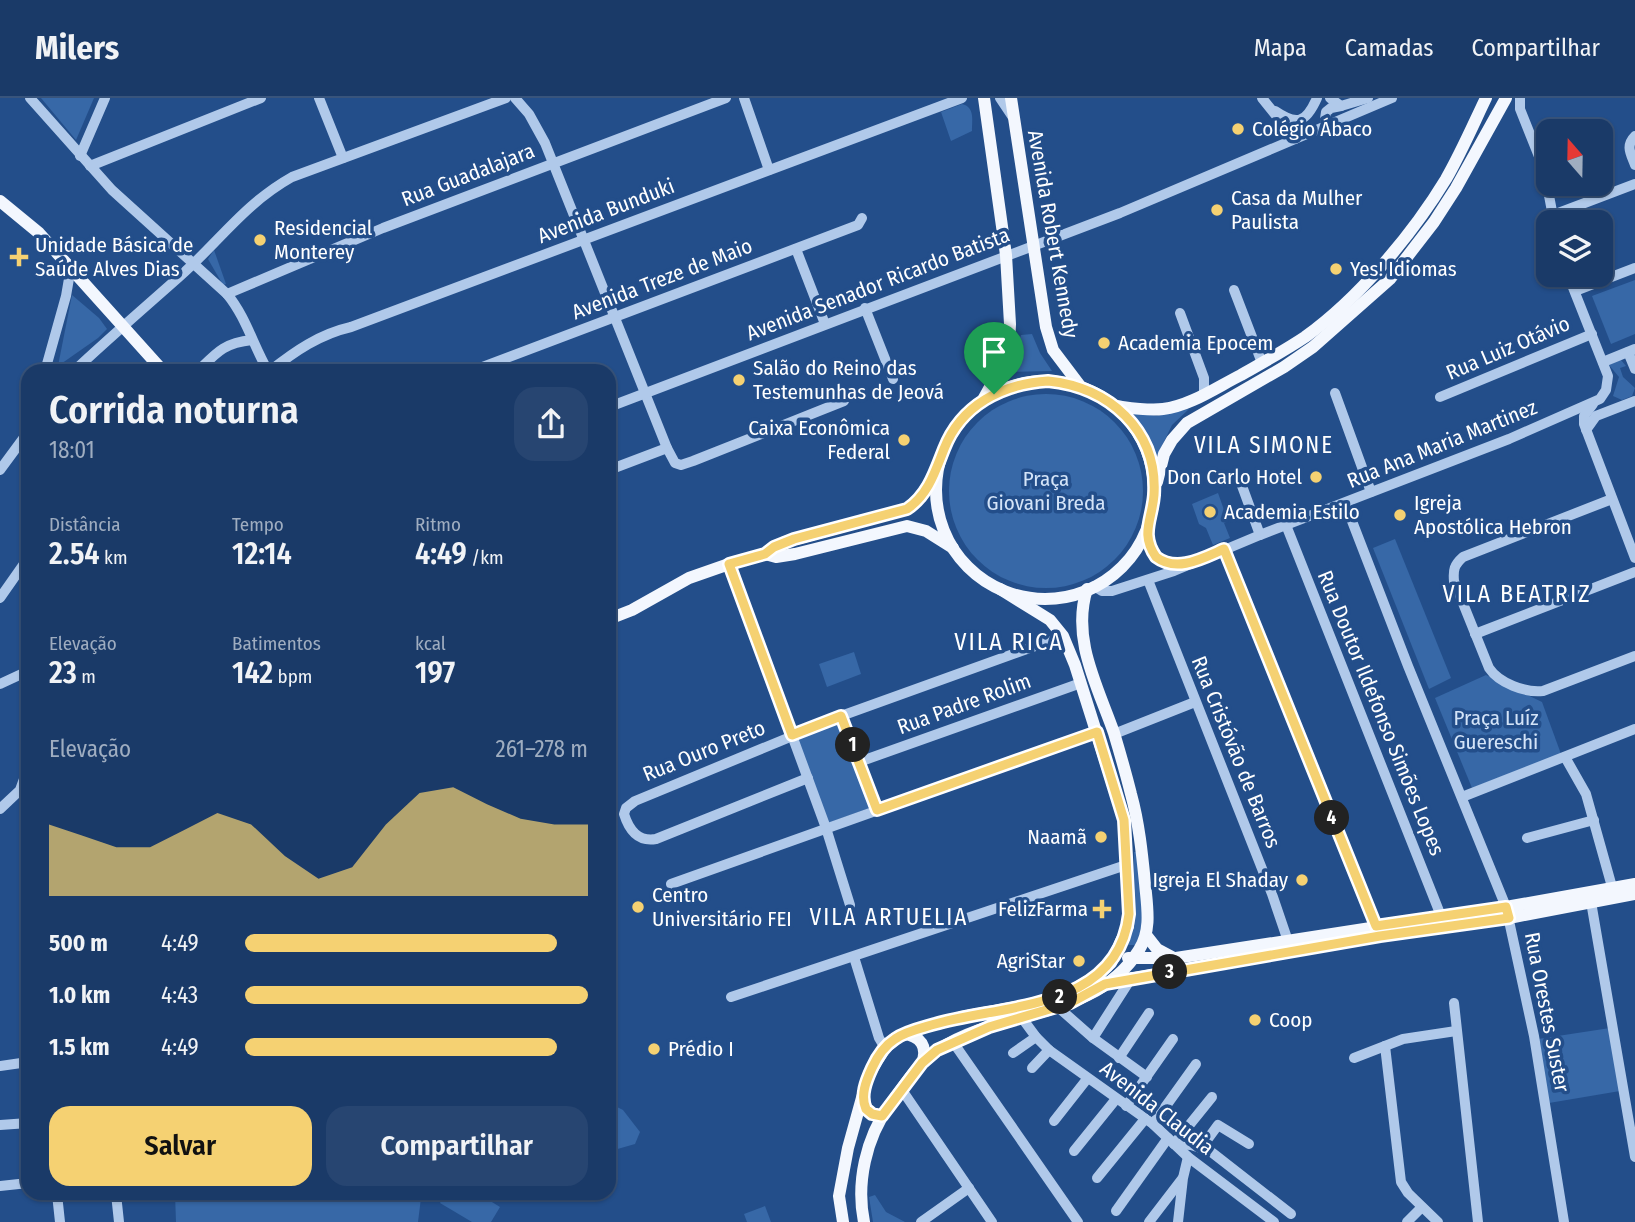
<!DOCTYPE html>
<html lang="pt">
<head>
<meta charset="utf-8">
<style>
  :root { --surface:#1a3a68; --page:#274571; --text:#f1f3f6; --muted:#9fadc0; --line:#38547c; --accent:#f5d172 }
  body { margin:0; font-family:"Fira Sans Condensed",sans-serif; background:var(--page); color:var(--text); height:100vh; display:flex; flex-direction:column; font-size:26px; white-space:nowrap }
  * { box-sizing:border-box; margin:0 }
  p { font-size:23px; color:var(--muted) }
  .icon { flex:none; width:38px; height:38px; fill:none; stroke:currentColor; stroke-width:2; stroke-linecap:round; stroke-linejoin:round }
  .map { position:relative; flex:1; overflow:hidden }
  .sheet { position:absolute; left:21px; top:266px; width:595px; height:836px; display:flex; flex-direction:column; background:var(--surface); border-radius:21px; box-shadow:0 2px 5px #0004,0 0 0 2px var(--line) }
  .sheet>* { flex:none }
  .needle { width:46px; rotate:340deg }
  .buttons { position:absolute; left:1536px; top:21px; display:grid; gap:14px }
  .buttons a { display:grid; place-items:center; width:77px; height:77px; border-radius:14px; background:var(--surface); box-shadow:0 2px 5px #0004,0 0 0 2px var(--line); font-size:35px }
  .pin { position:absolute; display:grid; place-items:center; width:60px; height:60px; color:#fff; margin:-72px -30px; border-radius:50% 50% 50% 0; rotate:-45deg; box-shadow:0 0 7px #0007 }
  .pin .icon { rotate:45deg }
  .km { position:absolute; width:35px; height:35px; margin:-18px; border-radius:50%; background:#222; color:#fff; font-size:19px; line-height:35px; text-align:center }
  .round { display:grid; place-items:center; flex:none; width:74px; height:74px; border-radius:21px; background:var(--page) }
  .overview { display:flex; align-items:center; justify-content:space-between; height:119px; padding:0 28px }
  h1 { font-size:38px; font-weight:600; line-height:52px }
  .figures { display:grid; grid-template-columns:repeat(3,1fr); gap:10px; height:119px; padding:7px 28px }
  .figures div { display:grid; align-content:center }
  .figures b { font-size:30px; font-weight:600 }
  .figures small { font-size:19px; font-weight:400 }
  .figures p { font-size:19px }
  .chart { height:196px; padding:14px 28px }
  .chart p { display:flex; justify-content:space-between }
  .chart svg { width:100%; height:126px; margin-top:7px; fill:var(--accent); opacity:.7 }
  .button { display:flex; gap:14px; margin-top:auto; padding:14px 28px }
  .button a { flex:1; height:80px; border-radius:21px; background:var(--accent); color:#111; font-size:28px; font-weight:600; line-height:80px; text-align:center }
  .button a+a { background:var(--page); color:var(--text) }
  ul { padding:0 28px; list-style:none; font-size:23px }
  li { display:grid; grid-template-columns:112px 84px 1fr; align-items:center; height:52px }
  li i { height:18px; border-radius:9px; background:var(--accent) }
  header { display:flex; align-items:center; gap:42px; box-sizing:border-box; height:98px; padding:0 35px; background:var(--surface); border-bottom:2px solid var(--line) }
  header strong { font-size:33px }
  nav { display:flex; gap:38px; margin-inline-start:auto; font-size:24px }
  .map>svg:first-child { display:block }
</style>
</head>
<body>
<header>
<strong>Milers</strong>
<nav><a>Mapa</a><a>Camadas</a><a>Compartilhar</a></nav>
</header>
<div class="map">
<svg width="1635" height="1124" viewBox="0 0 1635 1124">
  <rect width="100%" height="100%" fill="#234e8a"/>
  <!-- green -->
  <g fill="#3768a7">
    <polygon points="41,0 94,0 76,42"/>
    <path d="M962 6C975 9 972 22 972 33L951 43 941 14Z"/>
    <polygon points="214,152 226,186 223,187 208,161"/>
    <polygon points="1635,182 1635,236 1611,246 1592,198"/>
    <polygon points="72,197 99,220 107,231 98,240 58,268"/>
    <polygon points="1032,236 1040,255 1052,273 1008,274 1021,237"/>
    <polygon points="1618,262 1621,262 1626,268 1620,270 1623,279 1635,290 1632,298 1622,302 1613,298 1619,279 1609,267"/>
    <circle cx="1046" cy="393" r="97"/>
    <polygon points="1189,311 1172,327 1155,362 1147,338 1127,314 1157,318"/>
    <polygon points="1218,395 1228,423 1224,425 1230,440 1213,447 1206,430 1199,426 1192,406"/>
    <polygon points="1395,441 1451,580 1429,591 1373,450"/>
    <polygon points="854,554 861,576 827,589 819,566"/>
    <polygon points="1486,577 1542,604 1561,656 1472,690 1435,600"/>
    <polygon points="840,624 872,709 828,725 797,640"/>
    <polygon points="1134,754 1137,754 1145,827 1138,847 1127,847 1133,829"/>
    <polygon points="1610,930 1620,993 1549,1005 1538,941"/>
    <polygon points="609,1005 623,1012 640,1034 635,1046 614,1052 609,1049"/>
    <polygon points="175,1096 281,1096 298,1098 302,1096 415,1096 421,1100 418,1124 176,1124"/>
    <polygon points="445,1096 479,1096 500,1109 491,1124 472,1124 440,1105"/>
    <polygon points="875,1097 886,1114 905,1124 873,1124 869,1099"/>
    <polygon points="765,1108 771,1124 747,1124 744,1116"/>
  </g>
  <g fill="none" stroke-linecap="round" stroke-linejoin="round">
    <!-- minor -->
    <g stroke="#b0c9ea" stroke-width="10">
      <path d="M30 0 112 92 227 196C246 219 253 247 268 273"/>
      <polyline points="319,0 343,60"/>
      <polyline points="515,0 529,16 545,45 667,350 675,365 681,367 693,363 844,303"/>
      <polyline points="744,0 769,72"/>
      <polyline points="1000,0 1012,18"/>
      <polyline points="1262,0 1295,41"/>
      <polyline points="1330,0 1341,8 1368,0"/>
      <polyline points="1520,0 1520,11 1544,71 1554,124"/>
      <path d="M1275 13C1297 28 1306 25 1317 0"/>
      <polyline points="1330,27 1325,21 1326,14 1331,10 1341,8"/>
      <path d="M1635 38C1625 48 1631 56 1635 67"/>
      <polyline points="80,58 105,0"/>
      <polyline points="90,68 261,0"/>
      <polyline points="1553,117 1635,86"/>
      <polyline points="796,151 825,226"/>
      <polyline points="1234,192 1262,265"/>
      <polyline points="1575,193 1635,170"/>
      <polyline points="227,196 383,130 726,0"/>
      <polyline points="865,210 893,281"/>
      <polyline points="1180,215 1204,280 1204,296"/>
      <polyline points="1628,254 1635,271"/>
      <polyline points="1603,264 1635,251"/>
      <polyline points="45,273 66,198 71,169"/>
      <path d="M74 273C108 241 144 210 179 179 219 144 244 106 292 79L506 0"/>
      <path d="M198 273C217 254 224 245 252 242"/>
      <path d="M270 273C295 253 320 236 351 229L962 0"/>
      <polyline points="472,273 858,127 862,120"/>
      <polyline points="1335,295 1371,394"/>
      <polyline points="1440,299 1592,236"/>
      <polyline points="1593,306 1584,318 1584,326 1635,460"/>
      <polyline points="609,309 1120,115 1392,0"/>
      <polyline points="1586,332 1596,318 1635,303"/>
      <polyline points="0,372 28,334"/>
      <polyline points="609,372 667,350"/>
      <polyline points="1238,377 1260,437"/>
      <path d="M1612 401 1463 459C1454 467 1453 472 1454 483L1489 570C1499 585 1525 595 1543 593L1635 558"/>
      <polyline points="1345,405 1408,568 1506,809 1534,938 1564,1124"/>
      <polyline points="1286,427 1441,818"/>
      <polyline points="1146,433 1155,459 1169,466 1184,465"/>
      <polyline points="1224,451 1378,834"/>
      <polyline points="729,466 826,730 850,807"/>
      <polyline points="1148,482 1272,796 1289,846"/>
      <polyline points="1094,488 1102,493 1112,493 1174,473 1260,437 1509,341 1600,301 1606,292 1608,278 1568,177"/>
      <polyline points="0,500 28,460"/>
      <polyline points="1475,536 1635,474"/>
      <polyline points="0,586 28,573"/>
      <polyline points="841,618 877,712"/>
      <polyline points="1114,636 1195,604"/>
      <polyline points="1565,659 1586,696 1614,796"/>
      <polyline points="859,664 1081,585"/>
      <path d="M808 680 656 741C638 744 629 732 624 716L626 710 635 703 841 618 1063 538"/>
      <polyline points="1462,699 1635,631"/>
      <polyline points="0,711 20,692 28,670"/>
      <polyline points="1527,740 1594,722"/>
      <polyline points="671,786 1097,634"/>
      <polyline points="1590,798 1635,1059"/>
      <polyline points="854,859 879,940 885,950"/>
      <polyline points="731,899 1126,767"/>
      <polyline points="1454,905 1478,1124"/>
      <polyline points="1059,910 1093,940 1147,979"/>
      <polyline points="1022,920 1036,939 1049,952 1153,1026 1188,1059 1274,1124"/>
      <polyline points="1093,940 1132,879"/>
      <polyline points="953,944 1078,1124"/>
      <polyline points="1385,948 1401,1084 1408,1095 1438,1124"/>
      <polyline points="1013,955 1036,939"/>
      <polyline points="1119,960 1149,915"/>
      <polyline points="1354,960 1403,941 1456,933"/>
      <polyline points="0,968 28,964"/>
      <polyline points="1032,970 1049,952"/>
      <polyline points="902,992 992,1124"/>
      <polyline points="1126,1008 1173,941"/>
      <polyline points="1054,1023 1087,981"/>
      <polyline points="1153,1026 1196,966"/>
      <polyline points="0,1027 28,1025"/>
      <polyline points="1174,1046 1191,1047 1210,1053 1291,1116"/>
      <polyline points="1174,1046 1212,999"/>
      <polyline points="1192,1047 1207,1042 1218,1027 1249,1046"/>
      <polyline points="1074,1053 1116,1001"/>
      <polyline points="1097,1080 1145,1021"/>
      <polyline points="0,1088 28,1085"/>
      <polyline points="57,1096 60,1124"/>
      <polyline points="116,1096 119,1124"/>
      <polyline points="1116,1113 1168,1040"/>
      <polyline points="921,1124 969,1090"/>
      <polyline points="1149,1124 1182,1081"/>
      <polyline points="1178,1124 1183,1080 1188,1059"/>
      <polyline points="1407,1124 1421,1110"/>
    </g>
    <!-- major -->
    <g stroke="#f3f7fe" stroke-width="12">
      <polyline points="984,0 1006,157 1010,226 1009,248 1004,264 984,300"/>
      <polyline points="1011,0 1046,229 1053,252 1081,289"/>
      <polyline points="0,103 39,135 163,273"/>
      <circle cx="1045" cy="392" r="109"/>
      <path d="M1116 308C1131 310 1148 313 1163 311 1190 308 1217 289 1241 277 1262 265 1284 253 1305 239 1358 201 1412 137 1446 81 1461 55 1473 27 1486 0"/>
      <polyline points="1157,384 1164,356 1172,342 1187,325 1284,269 1313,249 1390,181 1434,124 1456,90 1506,0"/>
      <polyline points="765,456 776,459 795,456 907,428 926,433 953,450"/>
      <polyline points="609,521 632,512 689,480 729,466 765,456 785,444 907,411 921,399 936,375"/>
      <polyline points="1146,837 1157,851 1172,859"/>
      <polyline points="1128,860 1176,860 1506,809 1635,786"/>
      <polyline points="1112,884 1379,838 1509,820 1635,796"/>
      <path d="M904 936C921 938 928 949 922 965"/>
      <polyline points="843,1124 839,1098 848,1050 868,978 885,950 898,939 921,930 962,919 1037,905 1066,896 1095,879 1111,865 1128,828 1129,807 1124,722 1075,567 1063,538 1050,522 1000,491"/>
      <path d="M864 1124C856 1085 866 1040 889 1008 904 989 917 965 938 952 1000 910 1095 923 1139 852 1152 832 1147 808 1145 785 1142 755 1139 725 1131 696 1126 676 1120 655 1114 635 1098 589 1071 541 1087 491"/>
    </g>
  </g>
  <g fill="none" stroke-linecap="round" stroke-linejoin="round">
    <defs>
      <path id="route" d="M1048 283C1109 289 1158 332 1154 397 1152 422 1140 436 1156 459 1177 475 1203 460 1224 451L1376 828 1506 809 1509 820 1380 838 1105 886 1070 905 989 929 937 952 922 965 882 1018 872 1016 866 1011C860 998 866 983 872 970 877 959 884 948 895 941 906 933 922 930 935 926 1005 906 1118 912 1129 816L1124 722 1097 634 877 712 841 618 792 637 729 466 765 456 774 449 794 441 907 411C928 397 935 374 944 351 961 307 1002 286 1048 283Z"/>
    </defs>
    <!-- route casing -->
    <use href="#route" stroke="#fff" stroke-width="14"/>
    <!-- route -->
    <use href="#route" stroke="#f5d172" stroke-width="9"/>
  </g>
  <!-- markers -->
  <g fill="#f5d172" stroke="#234e8a" stroke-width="2.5">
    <circle cx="1238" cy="31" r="7"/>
    <circle cx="1217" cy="112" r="7"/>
    <circle cx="260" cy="142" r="7"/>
    <path d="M15.5 148.5h7v7h7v7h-7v7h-7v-7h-7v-7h7z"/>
    <circle cx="1336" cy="171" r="7"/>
    <circle cx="1104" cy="245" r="7"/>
    <circle cx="739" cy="282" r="7"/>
    <circle cx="904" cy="342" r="7"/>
    <circle cx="1316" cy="379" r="7"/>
    <circle cx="1210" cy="414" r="7"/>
    <circle cx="1400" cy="417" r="7"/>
    <circle cx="1101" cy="739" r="7"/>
    <circle cx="1302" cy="782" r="7"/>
    <circle cx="638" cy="809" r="7"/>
    <path d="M1098.5 800.5h7v7h7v7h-7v7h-7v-7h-7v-7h7z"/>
    <circle cx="1079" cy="863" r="7"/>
    <circle cx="1255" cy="922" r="7"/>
    <circle cx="654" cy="951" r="7"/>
  </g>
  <g text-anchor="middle" stroke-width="7" stroke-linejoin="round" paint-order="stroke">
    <!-- poi labels -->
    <g font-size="21" fill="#fff" stroke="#234e8a" text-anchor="start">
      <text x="1252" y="38">Colégio Ábaco</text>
      <text x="1231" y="107">Casa da Mulher<tspan x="1231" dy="24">Paulista</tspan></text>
      <text x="274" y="137">Residencial<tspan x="274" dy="24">Monterey</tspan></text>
      <text x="35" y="154">Unidade Básica de<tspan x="35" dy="24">Saúde Alves Dias</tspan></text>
      <text x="1350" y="178">Yes! Idiomas</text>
      <text x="1118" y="252">Academia Epocem</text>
      <text x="753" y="277">Salão do Reino das<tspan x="753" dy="24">Testemunhas de Jeová</tspan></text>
      <text x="890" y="337" text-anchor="end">Caixa Econômica<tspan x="890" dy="24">Federal</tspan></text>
      <text x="1302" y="386" text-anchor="end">Don Carlo Hotel</text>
      <text x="1414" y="412">Igreja<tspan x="1414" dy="24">Apostólica Hebron</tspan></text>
      <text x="1224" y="421">Academia Estilo</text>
      <text x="1087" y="746" text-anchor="end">Naamã</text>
      <text x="1288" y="789" text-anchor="end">Igreja El Shaday</text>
      <text x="652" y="804">Centro<tspan x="652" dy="24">Universitário FEI</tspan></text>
      <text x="1088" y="818" text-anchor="end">FelizFarma</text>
      <text x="1065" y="870" text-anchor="end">AgriStar</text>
      <text x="1269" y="929">Coop</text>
      <text x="668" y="958">Prédio I</text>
    </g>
    <!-- street labels -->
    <g font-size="21" fill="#fff" stroke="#234e8a">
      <text transform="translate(468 77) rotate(-21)" y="7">Rua Guadalajara</text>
      <text transform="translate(606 113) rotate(-21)" y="7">Avenida Bunduki</text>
      <text transform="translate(1053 136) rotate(80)" y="7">Avenida Robert Kennedy</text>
      <text transform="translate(662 181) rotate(-21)" y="7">Avenida Treze de Maio</text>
      <text transform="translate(878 186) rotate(-21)" y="7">Avenida Senador Ricardo Batista</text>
      <text transform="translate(1508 250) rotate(-23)" y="7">Rua Luiz Otávio</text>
      <text transform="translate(1442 346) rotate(-22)" y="7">Rua Ana Maria Martinez</text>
      <text transform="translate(964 606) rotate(-20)" y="7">Rua Padre Rolim</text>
      <text transform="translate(1381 615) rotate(68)" y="7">Rua Doutor Ildefonso Simões Lopes</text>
      <text transform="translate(704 653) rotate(-22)" y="7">Rua Ouro Preto</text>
      <text transform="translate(1236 654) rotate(68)" y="7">Rua Cristóvão de Barros</text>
      <text transform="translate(1547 914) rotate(79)" y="7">Rua Orestes Suster</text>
      <text transform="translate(1157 1010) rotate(38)" y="7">Avenida Claudia</text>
    </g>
    <!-- park labels -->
    <g font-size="21" fill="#d4e4f8" stroke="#234e8a">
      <text x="1046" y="388">Praça<tspan x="1046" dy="24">Giovani Breda</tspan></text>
      <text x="1496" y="627">Praça Luíz<tspan x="1496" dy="24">Guereschi</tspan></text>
    </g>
    <!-- neighbourhood labels -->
    <g font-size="23" letter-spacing="2" fill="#fff" stroke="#234e8a">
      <text x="1264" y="355">VILA SIMONE</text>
      <text x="889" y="827">VILA ARTUELIA</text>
    </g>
    <!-- quarter labels -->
    <g font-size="24" letter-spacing="2" fill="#fff" stroke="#234e8a">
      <text x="1517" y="504">VILA BEATRIZ</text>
      <text x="1009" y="552">VILA RICA</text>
    </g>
  </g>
</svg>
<div class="buttons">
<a><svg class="needle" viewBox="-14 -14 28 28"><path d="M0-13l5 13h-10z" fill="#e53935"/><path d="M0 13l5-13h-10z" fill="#9fadc0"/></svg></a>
<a><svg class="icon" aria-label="layers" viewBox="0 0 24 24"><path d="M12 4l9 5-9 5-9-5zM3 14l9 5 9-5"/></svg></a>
</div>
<div class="pin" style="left:994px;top:296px;background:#1e9e55"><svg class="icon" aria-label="arrive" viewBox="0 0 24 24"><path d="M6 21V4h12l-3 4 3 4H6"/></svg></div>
<b class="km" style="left:853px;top:647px">1</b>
<b class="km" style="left:1060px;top:899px">2</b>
<b class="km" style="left:1170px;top:874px">3</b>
<b class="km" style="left:1332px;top:720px">4</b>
<section class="sheet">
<div class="overview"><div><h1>Corrida noturna</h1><p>18:01</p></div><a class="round"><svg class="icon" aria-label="share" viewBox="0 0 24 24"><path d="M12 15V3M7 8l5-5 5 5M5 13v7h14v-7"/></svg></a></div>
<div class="figures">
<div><p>Distância</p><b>2.54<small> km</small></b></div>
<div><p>Tempo</p><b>12:14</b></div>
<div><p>Ritmo</p><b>4:49<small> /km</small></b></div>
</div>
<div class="figures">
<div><p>Elevação</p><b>23<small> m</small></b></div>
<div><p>Batimentos</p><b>142<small> bpm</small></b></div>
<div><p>kcal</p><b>197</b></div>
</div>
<div class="chart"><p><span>Elevação</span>261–278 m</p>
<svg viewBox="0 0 160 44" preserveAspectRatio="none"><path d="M0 44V19L10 23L20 27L30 27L40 21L50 15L60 19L70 30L80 38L90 34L100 19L110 8L120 6L130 12L140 17L150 19L160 19V44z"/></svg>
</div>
<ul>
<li><b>500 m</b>4:49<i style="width:91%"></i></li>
<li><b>1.0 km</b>4:43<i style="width:100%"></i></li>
<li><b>1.5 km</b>4:49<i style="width:91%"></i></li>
</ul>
<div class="button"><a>Salvar</a><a>Compartilhar</a></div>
</section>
</div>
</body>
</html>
